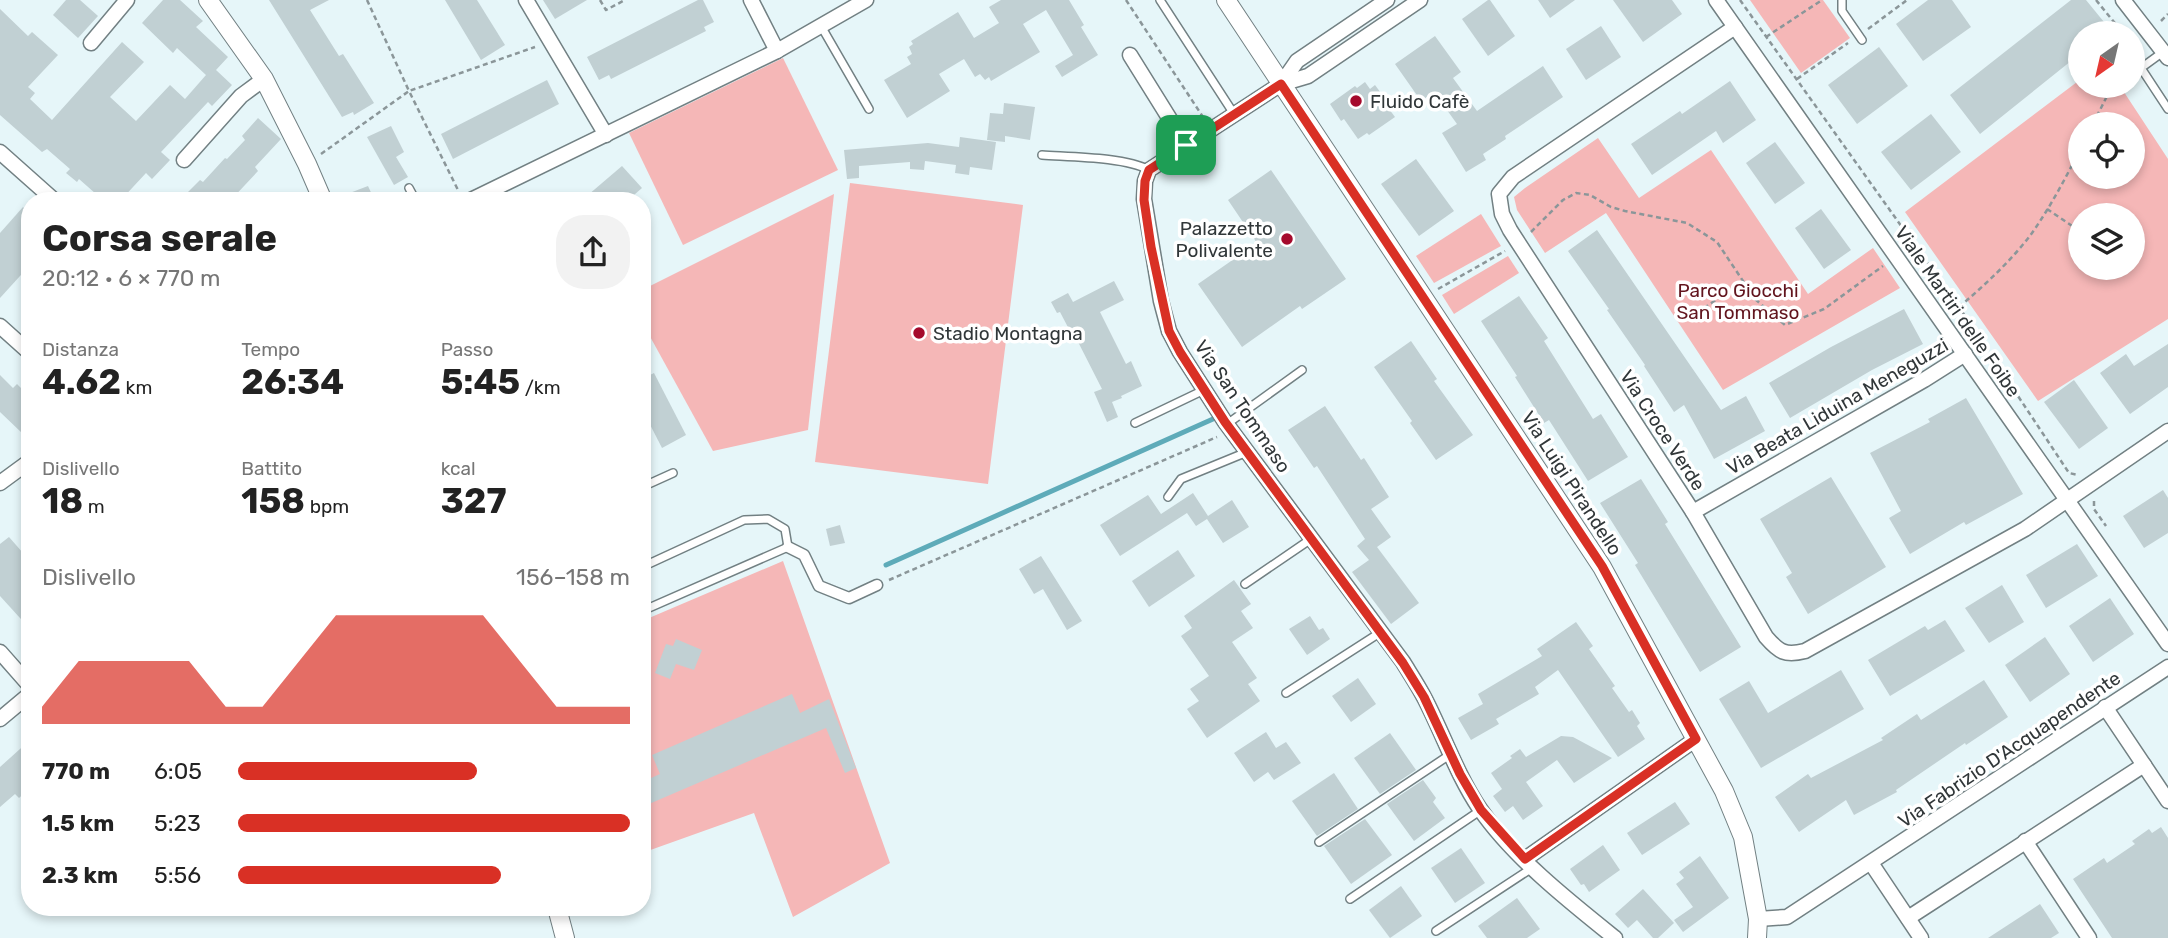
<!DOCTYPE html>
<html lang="it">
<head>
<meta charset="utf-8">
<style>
  :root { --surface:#fff; --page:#f2f2f2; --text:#222; --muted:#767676; --accent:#d93025 }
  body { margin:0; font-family:Rubik,sans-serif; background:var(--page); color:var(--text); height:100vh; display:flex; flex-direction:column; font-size:26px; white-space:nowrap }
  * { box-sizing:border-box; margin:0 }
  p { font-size:23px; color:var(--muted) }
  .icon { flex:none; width:38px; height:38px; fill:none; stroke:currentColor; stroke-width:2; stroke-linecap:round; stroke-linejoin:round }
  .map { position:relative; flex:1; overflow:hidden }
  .details { position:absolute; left:21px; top:192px; width:630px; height:724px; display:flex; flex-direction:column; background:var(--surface); border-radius:28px; box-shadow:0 4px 10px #0003 }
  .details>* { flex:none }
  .needle { width:46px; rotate:214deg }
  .fabs { position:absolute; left:2068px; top:21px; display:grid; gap:14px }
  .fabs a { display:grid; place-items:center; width:77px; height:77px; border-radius:50%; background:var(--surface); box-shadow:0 4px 10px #0003; font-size:35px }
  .pin { position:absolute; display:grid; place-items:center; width:60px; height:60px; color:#fff; margin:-30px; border-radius:14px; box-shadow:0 4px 10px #0006 }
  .round { display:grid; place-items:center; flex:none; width:74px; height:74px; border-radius:28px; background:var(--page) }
  .overview { display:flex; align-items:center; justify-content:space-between; height:119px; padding:0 21px }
  h1 { font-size:38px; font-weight:700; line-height:52px }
  .metrics { display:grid; grid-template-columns:repeat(3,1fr); gap:10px; height:119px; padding:7px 21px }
  .metrics div { display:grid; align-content:center }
  .metrics b { font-size:35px; font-weight:700 }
  .metrics small { font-size:19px; font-weight:400 }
  .metrics p { font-size:19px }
  .chart { height:196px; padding:14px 21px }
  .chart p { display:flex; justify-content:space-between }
  .chart svg { width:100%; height:126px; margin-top:7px; fill:var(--accent); opacity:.7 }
  ul { padding:0 21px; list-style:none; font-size:23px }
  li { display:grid; grid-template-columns:112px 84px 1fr; align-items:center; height:52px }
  li i { height:18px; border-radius:9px; background:var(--accent) }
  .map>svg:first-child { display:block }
</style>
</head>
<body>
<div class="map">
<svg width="2168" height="938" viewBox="0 0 2168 938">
  <rect width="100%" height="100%" fill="#e6f6f9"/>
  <!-- green -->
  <g fill="#f5b7b7" fill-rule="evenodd">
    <polygon points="1750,0 1823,0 1850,38 1801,73"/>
    <polygon points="783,58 838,170 683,245 629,133"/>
    <path d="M2081 79V86H2120L2168 159V319L2038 401 1905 212ZM2081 124H2133V177H2081ZM2081 215H2133V268H2081Z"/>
    <polygon points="1598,138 1639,198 1711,150 1808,294 1873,248 1900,288 1723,390 1606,213 1545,253 1517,210 1514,197 1525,188"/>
    <polygon points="850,183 1023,205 988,484 815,462"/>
    <polygon points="834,194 808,430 713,451 642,322 642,290"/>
    <polygon points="1481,214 1501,246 1434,283 1416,256"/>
    <polygon points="1508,256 1519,273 1454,314 1442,295"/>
    <polygon points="783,561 890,863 793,917 754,813 642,853 642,621"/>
  </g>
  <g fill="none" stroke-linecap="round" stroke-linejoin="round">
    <!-- stream -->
    <polyline stroke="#5eabb9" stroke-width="5" points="886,565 1213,419"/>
  </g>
  <!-- building -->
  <g fill="#c1d0d3">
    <polygon points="66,0 80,0 98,16 78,38 53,15"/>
    <polygon points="163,0 180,0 203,21 196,27 228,57 216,70 232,85 212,106 208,102 161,152 170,160 152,179 146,173 120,201 104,201 79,179 77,182 66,173 70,169 47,149 42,152 0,115 0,9 28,36 32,32 58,55 28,87 35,93 30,99 52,120 122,42 144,62 110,97 136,121 170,85 185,99 206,75 177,48 173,53 142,23"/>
    <polygon points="269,0 329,0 310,10 339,56 343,54 374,103 354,115 353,112 342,117"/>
    <polygon points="445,0 477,0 505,45 481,60"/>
    <polygon points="543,0 587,0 555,19"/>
    <polygon points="698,0 703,0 714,22 704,27 706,31 611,79 609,75 599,80 587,57"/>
    <polygon points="1001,0 1069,0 1084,25 1081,27 1098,55 1062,77 1055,66 1073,55 1046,10 1023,24 1040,52 991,81 989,77 985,80 980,74 975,77 964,59 939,74 950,91 907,118 884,80 911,64 907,57 912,54 909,47 913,44 911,41 958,12 974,38 999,23 989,7"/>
    <polygon points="1488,0 1490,0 1515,36 1488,56 1462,19"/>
    <polygon points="1538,0 1575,0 1550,18"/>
    <polygon points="1613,0 1672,0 1682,14 1643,42"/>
    <polygon points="1928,0 1952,0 1971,27 1923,61 1896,24"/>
    <polygon points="2071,0 2086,0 2113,33 2081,33 2081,53 1980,134 1950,95"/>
    <polygon points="1601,26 1621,57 1586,80 1566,49"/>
    <polygon points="1435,36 1461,72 1453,78 1477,111 1543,66 1563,97 1505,136 1506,139 1483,154 1486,160 1466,172 1442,133 1457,124 1434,92 1421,101 1395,64"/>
    <polygon points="1879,47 1908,86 1857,124 1828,85"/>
    <polygon points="547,80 559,104 453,159 441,134"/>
    <polygon points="1730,81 1756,120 1723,143 1716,131 1652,175 1631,144 1680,111 1682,114"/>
    <polygon points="1365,82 1370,89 1375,85 1392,108 1389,109 1395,117 1369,135 1367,133 1358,139 1344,119 1341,121 1330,104 1355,86 1357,88"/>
    <polygon points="1004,103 1035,107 1030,140 1005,136 1005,142 987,140 990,113 1003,114"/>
    <polygon points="1931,114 1961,152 1911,190 1881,152"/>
    <polygon points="258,118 281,139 255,167 258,171 230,201 179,201 200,180 203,182 225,158 227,159 245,140 242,136"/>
    <polygon points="391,126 404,152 396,157 408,177 394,185 367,137"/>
    <polygon points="960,137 996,142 992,170 970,167 969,175 955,173 956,165 925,161 924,170 910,169 910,162 859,166 859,178 847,179 844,150 928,143 959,147"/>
    <polygon points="1775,142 1805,183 1775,204 1746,163"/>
    <polygon points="1416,159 1454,211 1419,236 1381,184"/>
    <polygon points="622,166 642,188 627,201 581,201"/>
    <polygon points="1271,170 1346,279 1302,309 1300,306 1242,347 1198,284 1257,243 1228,200"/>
    <polygon points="368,186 375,201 334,201 334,199"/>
    <polygon points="23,207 30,215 30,265 0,298 0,233"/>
    <polygon points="1821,209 1851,250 1824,269 1795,228"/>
    <polygon points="1597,230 1721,410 1746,396 1765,431 1714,459 1684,405 1674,412 1644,366 1645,365 1607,310 1609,309 1568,251"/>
    <polygon points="1114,281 1124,300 1100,312 1126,364 1131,361 1142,386 1121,396 1122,398 1112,402 1118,417 1107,422 1094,392 1102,389 1073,332 1071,333 1060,312 1057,313 1051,302 1068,293 1073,302"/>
    <polygon points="1519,296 1548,338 1544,341 1593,419 1601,414 1628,457 1588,481 1549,420 1544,423 1515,377 1517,376 1481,321"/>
    <polygon points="1904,309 1923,344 1872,370 1790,418 1769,383 1831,347"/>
    <polygon points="1411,341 1437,379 1434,381 1473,435 1436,460 1410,423 1412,421 1374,367"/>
    <polygon points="2168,344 2168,387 2130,414 2100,373 2126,354 2134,366"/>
    <polygon points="654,373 686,435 662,448 642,409 642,379"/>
    <polygon points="0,375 13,388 17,384 30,397 30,425 22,433 0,412"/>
    <polygon points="2074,380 2108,428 2079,449 2044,402"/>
    <polygon points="1966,398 2023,494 1966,525 1964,522 1910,554 1889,518 1901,511 1870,453 1930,422 1928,419"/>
    <polygon points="1325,406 1361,460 1364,458 1389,497 1371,509 1391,537 1377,547 1419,603 1391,624 1352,572 1369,560 1357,546 1365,539 1317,466 1314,468 1288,430"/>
    <polygon points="1831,477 1886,567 1808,614 1786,577 1792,573 1760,519"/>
    <polygon points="1641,479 1668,522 1665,524 1741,647 1700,672 1635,565 1638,563 1600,503"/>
    <polygon points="2163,490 2168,498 2168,533 2144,548 2123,516"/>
    <polygon points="1193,493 1208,516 1232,500 1249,527 1223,543 1207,519 1196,526 1187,513 1120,556 1100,525 1148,495 1161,514"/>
    <polygon points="840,525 845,543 830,546 826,529"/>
    <polygon points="9,537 30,561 30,629 0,596 0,544"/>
    <polygon points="2077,544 2098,576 2046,608 2026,575"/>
    <polygon points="1178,550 1195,576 1149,607 1132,581"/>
    <polygon points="1041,556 1082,621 1067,630 1043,589 1034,594 1019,569"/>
    <polygon points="1234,580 1251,604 1241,611 1253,628 1232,642 1257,678 1248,684 1260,701 1207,738 1187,709 1199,701 1190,689 1209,676 1181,636 1192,628 1184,616"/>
    <polygon points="2002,585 2024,622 1989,643 1965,608"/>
    <polygon points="2110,598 2134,634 2093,662 2069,626"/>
    <polygon points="1310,616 1319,630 1323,628 1330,639 1307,655 1289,629"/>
    <polygon points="1945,620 1965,651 1890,696 1868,660 1925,626 1928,630"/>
    <polygon points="1576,622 1593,646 1589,649 1615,686 1612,688 1629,712 1632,710 1640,723 1637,726 1645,739 1618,757 1558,670 1535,687 1539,694 1496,719 1499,724 1471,740 1458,718 1483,704 1478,694 1542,656 1537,649"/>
    <polygon points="2045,637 2070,674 2030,702 2005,665"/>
    <polygon points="676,639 702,650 694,670 676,664 670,679 655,673 666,644 673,646"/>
    <polygon points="1841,670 1864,709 1761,768 1719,699 1749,681 1768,713"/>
    <polygon points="1358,678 1376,704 1351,722 1332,696"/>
    <polygon points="1984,680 2008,717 1966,745 1965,743 1896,790 1897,792 1854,815 1846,800 1799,832 1775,797 1808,774 1811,778 1883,740 1881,738 1917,714 1921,720"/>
    <polygon points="792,694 800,713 829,699 856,768 845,773 826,728 642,807 642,782 660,774 652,755"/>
    <polygon points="1266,732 1276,748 1286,742 1301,763 1274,780 1268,772 1254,782 1234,753"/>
    <polygon points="1390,733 1416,770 1380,794 1354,758"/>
    <polygon points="1561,736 1573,737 1612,758 1574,783 1557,760 1526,782 1543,806 1523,820 1513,806 1505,812 1493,796 1502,789 1491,773 1512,758 1510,756 1520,749 1526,757"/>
    <polygon points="30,740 30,788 19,798 15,794 0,807 0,767"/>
    <polygon points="1334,773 1358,809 1317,836 1292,801"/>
    <polygon points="1423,780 1436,798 1433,802 1445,818 1414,841 1387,804"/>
    <polygon points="1675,802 1690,824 1642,855 1627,833"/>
    <polygon points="1365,819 1392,855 1351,884 1324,846"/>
    <polygon points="2161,827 2168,838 2168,938 2112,938 2073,879 2104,858 2107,863 2135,844 2132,841 2149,829 2152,833"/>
    <polygon points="1603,845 1620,870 1589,892 1584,884 1581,885 1570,869"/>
    <polygon points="1461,848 1485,883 1455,903 1431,868"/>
    <polygon points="1700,856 1729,898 1683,932 1674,920 1693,907 1676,884 1684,878 1679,872"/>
    <polygon points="1401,886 1422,916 1390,938 1369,910"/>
    <polygon points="1643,889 1674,923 1658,938 1653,938 1637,920 1628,928 1615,914"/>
    <polygon points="1517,898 1540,929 1527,938 1487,938 1478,926"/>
    <polygon points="2040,904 2059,933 2051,938 1988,938"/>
  </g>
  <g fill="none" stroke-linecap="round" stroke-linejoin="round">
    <defs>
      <g id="service">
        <polyline points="1160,0 1234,114"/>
        <polyline points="1842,0 1842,11 1862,40"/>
        <polyline points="821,26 869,109"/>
        <polyline points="2163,52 2141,68 2168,109"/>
        <path d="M1042 155C1071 157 1125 157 1149 170"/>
        <polyline points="409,188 416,201"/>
        <polyline points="1135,423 1204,390"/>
        <polyline points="1227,424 1302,370"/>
        <polyline points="642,487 673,473"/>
        <polyline points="1168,497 1181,479 1247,452"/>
        <polyline points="642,567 744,520 768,519 785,529 788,547 642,611"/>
        <polyline points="1245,584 1311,539"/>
        <polyline points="1286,693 1381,632"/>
        <polyline points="1319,842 1451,754"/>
        <polyline points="1350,899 1481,810"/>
        <polyline points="1436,931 1532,868"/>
      </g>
      <polyline id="pedestrian" points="788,547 804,555 819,586 849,598 877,585"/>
      <g id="minor">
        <polyline points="526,0 606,135"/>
        <polyline points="751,0 777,51"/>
        <path d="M1420 0 1308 76 1281 84 1149 170 1145 181 1144 199 1161 301 1169 331 1180 352 1225 422 1403 662C1411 675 1419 687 1425 699 1444 736 1457 775 1480 809 1513 857 1570 902 1615 938"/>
        <polyline points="1716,0 2168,644"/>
        <polyline points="2123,0 2168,58"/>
        <path d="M1735 27 1513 177 1499 194 1502 214 1510 230 1693 512 1766 637C1779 652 1785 656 1805 651L2025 529 2168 431"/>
        <polyline points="91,43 127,0"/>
        <polyline points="1130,55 1186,145"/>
        <polyline points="1281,84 1297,61 1387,0"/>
        <polyline points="0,152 55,201"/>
        <polyline points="184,160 241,96 264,79"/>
        <polyline points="469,201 777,51 866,0"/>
        <polyline points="0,326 30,353"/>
        <polyline points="0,483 30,461"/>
        <polyline points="1693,512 1924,380 1965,354"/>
        <polyline points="0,652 30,686"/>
        <polyline points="2105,707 2168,801"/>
        <polyline points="0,719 30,694"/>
        <polyline points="2025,841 2089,938"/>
        <polyline points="1525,859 1696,739"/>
        <polyline points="1871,863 1921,938"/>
        <polyline points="1908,918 2144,765"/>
        <polyline points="1758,919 1787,917 2168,667"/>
      </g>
      <g id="tertiary">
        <polyline points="208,0 264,79 307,164 323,201"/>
        <polyline points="1226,0 1602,567 1724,791 1743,837 1758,919 1757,938"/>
        <polyline points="557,908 565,938"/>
      </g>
    </defs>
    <!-- service casing -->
    <use href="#service" stroke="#728083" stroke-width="10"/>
    <!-- pedestrian casing -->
    <use href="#pedestrian" stroke="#728083" stroke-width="13"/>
    <!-- minor casing -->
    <use href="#minor" stroke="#728083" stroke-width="17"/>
    <!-- tertiary casing -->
    <use href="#tertiary" stroke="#728083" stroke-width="20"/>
    <!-- path -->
    <g stroke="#8b9699" stroke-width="2.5" stroke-dasharray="5 3.5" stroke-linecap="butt">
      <polyline points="367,0 409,91 535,47"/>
      <polyline points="600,0 606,10 625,0"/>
      <polyline points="1126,0 1203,117"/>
      <polyline points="1740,0 1959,307 2069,473 2078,475"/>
      <polyline points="2096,0 2118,27"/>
      <polyline points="2161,21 2168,14"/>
      <polyline points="1868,29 1907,0"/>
      <polyline points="1766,37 1822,0"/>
      <polyline points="2133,53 2139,44"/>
      <polyline points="1797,79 1848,43"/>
      <polyline points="2093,124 2112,86"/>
      <polyline points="321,154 409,91 459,192"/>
      <polyline points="445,201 455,197"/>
      <polyline points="2047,209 2081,232"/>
      <polyline points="1531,232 1563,200 1576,193 1590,195 1611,207 1625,211 1687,223 1717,242 1755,299 1785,325 1824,309 1883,266"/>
      <polyline points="1438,289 1505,251"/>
      <path d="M1959 307C1985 285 2012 260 2032 233 2051 206 2066 177 2081 148"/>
      <polyline points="1697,313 1742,282"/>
      <polyline points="2094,501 2094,509 2106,526"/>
      <polyline points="889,580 1217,437"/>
    </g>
    <!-- service -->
    <use href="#service" stroke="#fff" stroke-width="7"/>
    <!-- pedestrian -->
    <use href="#pedestrian" stroke="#fff" stroke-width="10"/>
    <!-- minor -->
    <use href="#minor" stroke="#fff" stroke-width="14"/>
    <!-- tertiary -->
    <use href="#tertiary" stroke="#fff" stroke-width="18"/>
  </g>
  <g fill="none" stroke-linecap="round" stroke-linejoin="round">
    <defs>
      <polygon id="route" points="1281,84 1602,566 1696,739 1525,859 1481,810 1460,774 1424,697 1403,663 1225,422 1180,352 1169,331 1151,247 1144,200 1145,181 1149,170"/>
    </defs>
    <!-- route casing -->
    <use href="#route" stroke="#fff" stroke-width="14"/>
    <!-- route -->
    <use href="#route" stroke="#d93025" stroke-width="9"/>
  </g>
  <!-- markers -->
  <g fill="#a50a2c" stroke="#fff" stroke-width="2.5">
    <circle cx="1356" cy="101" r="7"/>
    <circle cx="1287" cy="239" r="7"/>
    <circle cx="919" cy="333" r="7"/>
  </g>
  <g text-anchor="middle" stroke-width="7" stroke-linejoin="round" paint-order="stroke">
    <!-- poi labels -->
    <g font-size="19" fill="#313739" stroke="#fff" text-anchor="start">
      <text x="1370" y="108">Fluido Cafè</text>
      <text x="1273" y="235" text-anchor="end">Palazzetto<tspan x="1273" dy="22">Polivalente</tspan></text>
      <text x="933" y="340">Stadio Montagna</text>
    </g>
    <!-- park labels -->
    <g font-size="19" fill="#62151e" stroke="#fff">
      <text x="1738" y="297">Parco Giocchi<tspan x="1738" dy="22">San Tommaso</tspan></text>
    </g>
    <!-- street labels -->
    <g font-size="19" fill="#313739" stroke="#fff">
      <text transform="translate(1958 311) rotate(55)" y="7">Viale Martiri delle Foibe</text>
      <text transform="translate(1243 406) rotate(56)" y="7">Via San Tommaso</text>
      <text transform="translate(1837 406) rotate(-30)" y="7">Via Beata Liduina Meneguzzi</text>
      <text transform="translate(1663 430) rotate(57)" y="7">Via Croce Verde</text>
      <text transform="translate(1572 483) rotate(57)" y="7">Via Luigi Pirandello</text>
      <text transform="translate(2009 749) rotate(-34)" y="7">Via Fabrizio D'Acquapendente</text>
    </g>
  </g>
</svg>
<div class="fabs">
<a><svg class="needle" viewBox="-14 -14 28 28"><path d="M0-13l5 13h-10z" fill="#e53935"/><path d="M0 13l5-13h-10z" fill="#767676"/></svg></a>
<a><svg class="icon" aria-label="locate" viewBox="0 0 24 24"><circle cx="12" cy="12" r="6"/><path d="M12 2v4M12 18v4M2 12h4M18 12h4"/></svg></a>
<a><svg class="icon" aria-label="layers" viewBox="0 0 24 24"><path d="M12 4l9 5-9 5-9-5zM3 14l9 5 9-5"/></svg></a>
</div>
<div class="pin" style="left:1186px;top:145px;background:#1e9e55"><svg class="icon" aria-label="arrive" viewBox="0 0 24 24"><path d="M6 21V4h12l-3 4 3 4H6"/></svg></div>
<section class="details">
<div class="overview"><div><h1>Corsa serale</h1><p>20:12 · 6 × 770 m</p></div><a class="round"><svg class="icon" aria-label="share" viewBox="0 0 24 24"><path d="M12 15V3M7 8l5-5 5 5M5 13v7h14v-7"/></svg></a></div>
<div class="metrics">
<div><p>Distanza</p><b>4.62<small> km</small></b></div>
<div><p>Tempo</p><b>26:34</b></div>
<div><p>Passo</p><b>5:45<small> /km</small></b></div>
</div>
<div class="metrics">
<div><p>Dislivello</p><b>18<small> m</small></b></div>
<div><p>Battito</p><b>158<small> bpm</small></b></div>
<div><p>kcal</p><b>327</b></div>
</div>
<div class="chart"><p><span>Dislivello</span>156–158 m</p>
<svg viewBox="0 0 160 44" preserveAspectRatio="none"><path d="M0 44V38L10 22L20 22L30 22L40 22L50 38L60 38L70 22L80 6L90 6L100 6L110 6L120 6L130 22L140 38L150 38L160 38V44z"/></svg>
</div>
<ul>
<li><b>770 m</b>6:05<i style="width:61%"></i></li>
<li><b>1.5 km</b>5:23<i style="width:100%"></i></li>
<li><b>2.3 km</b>5:56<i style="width:67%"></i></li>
</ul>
</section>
</div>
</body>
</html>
